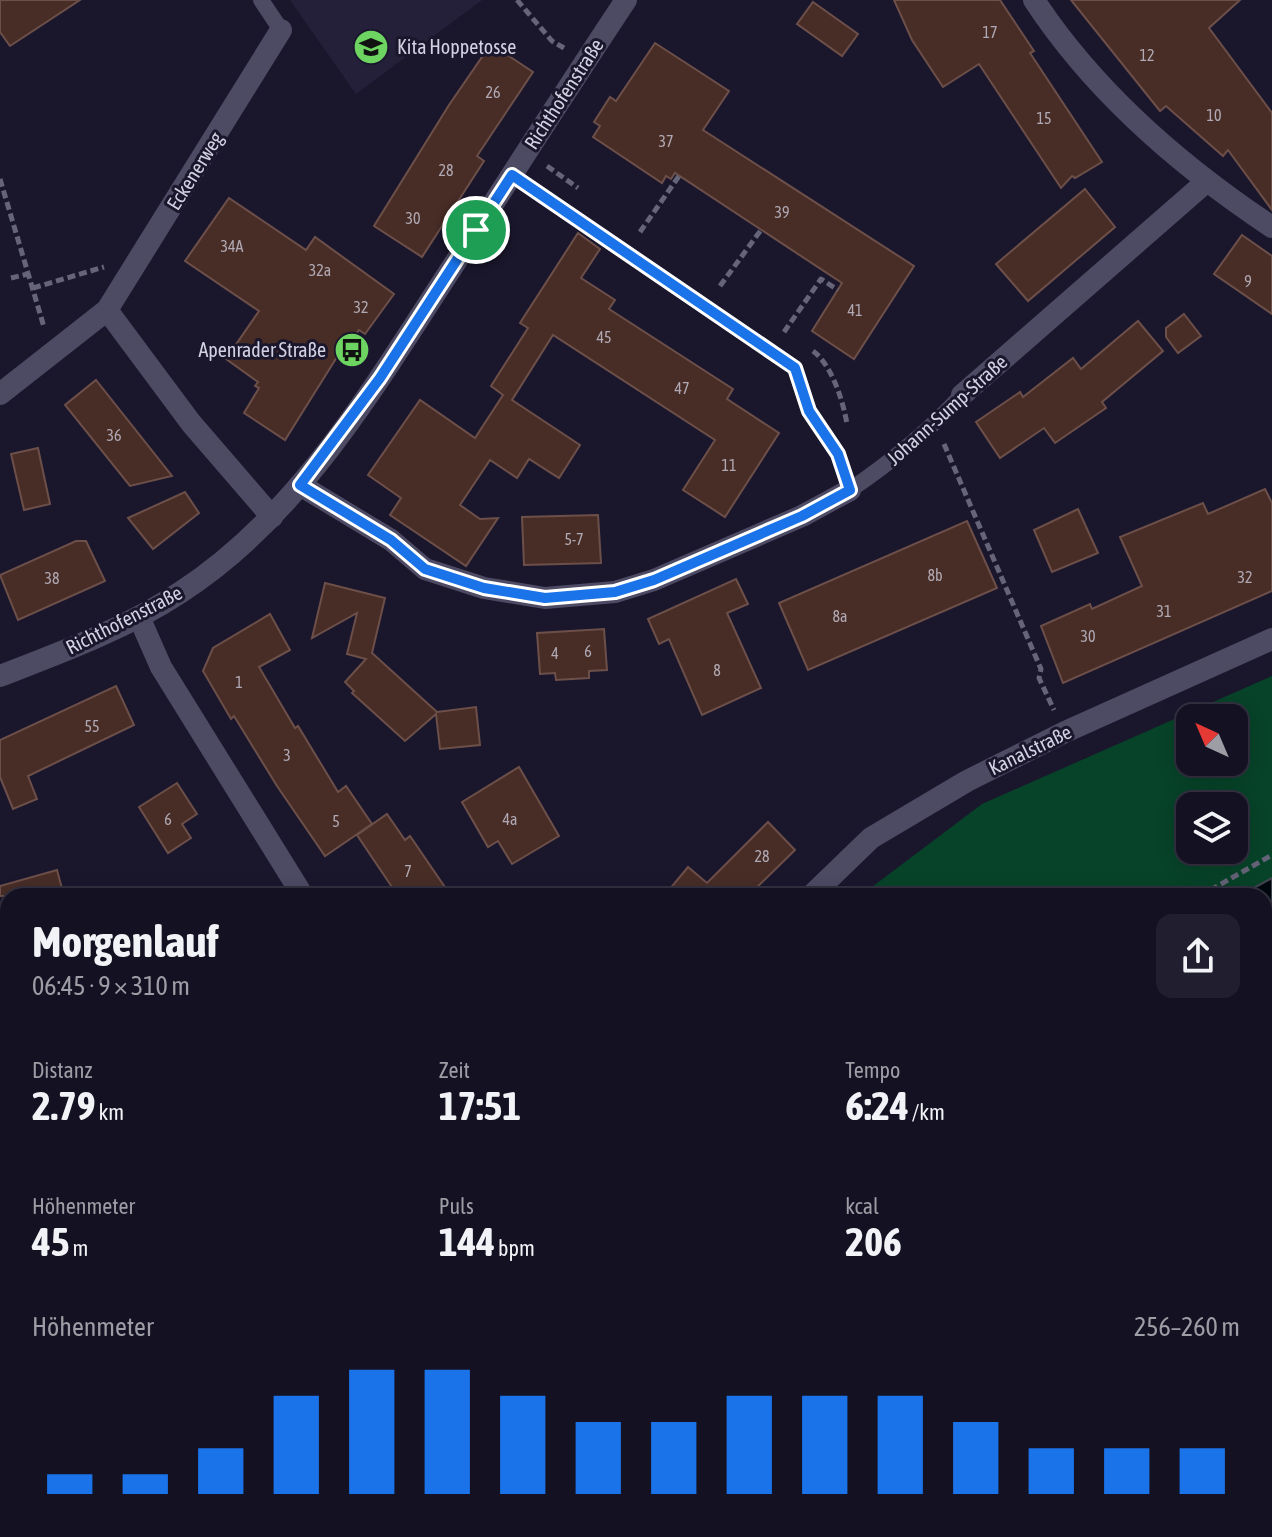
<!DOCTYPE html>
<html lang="de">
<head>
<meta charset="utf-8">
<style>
  :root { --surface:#141122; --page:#211f2f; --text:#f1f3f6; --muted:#9d9da5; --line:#333140; --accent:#1a73e8 }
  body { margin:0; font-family:"Asap Condensed",sans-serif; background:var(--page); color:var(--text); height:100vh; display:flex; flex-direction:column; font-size:30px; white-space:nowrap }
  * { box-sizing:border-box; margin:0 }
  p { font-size:26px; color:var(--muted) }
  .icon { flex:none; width:44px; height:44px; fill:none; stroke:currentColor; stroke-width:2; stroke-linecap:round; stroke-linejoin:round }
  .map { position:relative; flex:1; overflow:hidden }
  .drawer { position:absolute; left:0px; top:888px; width:1272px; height:650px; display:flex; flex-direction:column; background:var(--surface); border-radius:24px 24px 0 0; box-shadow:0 4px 20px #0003,0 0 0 2px var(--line) }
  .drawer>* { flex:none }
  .needle { width:52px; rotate:316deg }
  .controls { position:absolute; left:1176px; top:704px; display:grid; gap:16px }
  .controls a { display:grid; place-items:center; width:72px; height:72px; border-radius:16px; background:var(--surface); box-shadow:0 4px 20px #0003,0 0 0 2px var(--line); font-size:40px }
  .pin { position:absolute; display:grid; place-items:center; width:68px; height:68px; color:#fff; margin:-34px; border:4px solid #fff; border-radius:50%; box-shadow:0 2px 8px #0007 }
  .round { display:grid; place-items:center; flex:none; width:84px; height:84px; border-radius:16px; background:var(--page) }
  .overview { display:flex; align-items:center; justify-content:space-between; height:136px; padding:0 32px }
  h1 { font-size:44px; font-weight:700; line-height:60px }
  .figures { display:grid; grid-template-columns:repeat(3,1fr); gap:12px; height:136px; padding:8px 32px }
  .figures div { display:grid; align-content:center }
  .figures b { font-size:40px; font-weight:700 }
  .figures small { font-size:22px; font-weight:400 }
  .figures p { font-size:22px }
  .chart { height:224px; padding:16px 32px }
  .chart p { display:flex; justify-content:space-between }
  .chart svg { width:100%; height:144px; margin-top:8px; stroke:var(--accent); stroke-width:6 }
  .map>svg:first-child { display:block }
</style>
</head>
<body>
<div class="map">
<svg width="1272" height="1537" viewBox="0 0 1272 1537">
  <rect width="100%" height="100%" fill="#1a172d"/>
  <!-- built -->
  <g fill="#24203a">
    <polygon points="290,0 482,0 356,94"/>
    <polygon points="0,1014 8,1038 8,1194 0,1197"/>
    <polygon points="1272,1144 1272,1537 1221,1537 1222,1530 1264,1530 1264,1150"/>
  </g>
  <!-- green -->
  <path fill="#074329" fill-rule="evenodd" d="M1272 676V878L1239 896H860L982 804ZM1190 718H1234V762H1190ZM1190 806H1234V850H1190Z"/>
  <!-- water -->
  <g fill="#00070f" stroke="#3f444e" stroke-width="2">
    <polygon points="1272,878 1272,1144 1264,1150 1264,896 1239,896"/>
    <polygon points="846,1530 1222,1530 1221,1537 845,1537"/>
  </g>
  <!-- building -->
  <g fill="#482d27" stroke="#6d4f49" stroke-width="2">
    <polygon points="0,0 80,0 10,46 0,32"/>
    <polygon points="894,0 1000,0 1034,51 1030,53 1102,162 1075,178 1072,176 1061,188 979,64 943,87 912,40"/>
    <polygon points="1071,0 1240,0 1209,28 1272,113 1272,210 1228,150 1223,156 1166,106 1160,111"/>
    <polygon points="813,2 858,34 842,56 797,24"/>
    <polygon points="655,43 729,91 703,130 914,266 854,359 812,331 842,283 675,173 671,179 666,176 662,183 593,137 600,126 594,122 610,97 616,101"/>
    <polygon points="491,44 533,72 477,156 484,161 422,257 374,226 449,105"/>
    <polygon points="1085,189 1115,227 1028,301 996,264"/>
    <polygon points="229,198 306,250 315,237 394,294 365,334 359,330 337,357 285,440 244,413 259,388 255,386 258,382 226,359 259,311 185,261"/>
    <polygon points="578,233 600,249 581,278 615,300 609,309 733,389 727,399 779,433 725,517 683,490 715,440 553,335 512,400 580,445 559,478 529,459 517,478 490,460 460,505 480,519 498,518 466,566 390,515 401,498 368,475 420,400 475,438 503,395 491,386 528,328 520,323"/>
    <polygon points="1242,235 1272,256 1272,314 1214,274"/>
    <polygon points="1184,314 1201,336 1178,353 1166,337 1166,328"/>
    <polygon points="1138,321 1163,351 1102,402 1106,408 1055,443 1044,428 1000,458 976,422 1020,392 1023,397 1073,358 1081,369"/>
    <polygon points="96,380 172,476 130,486 65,405"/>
    <polygon points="38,448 50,504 24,510 11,454"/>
    <polygon points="1265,489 1272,503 1272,591 1063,683 1041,626 1090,604 1092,609 1142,586 1120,537 1203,503 1208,514"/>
    <polygon points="185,492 199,513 153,549 128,518"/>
    <polygon points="1078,509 1098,553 1052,572 1034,530"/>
    <polygon points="598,515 601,563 524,565 522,517"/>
    <polygon points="967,521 997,588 808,670 779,603"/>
    <polygon points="76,541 86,541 105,581 18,620 0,575"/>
    <polygon points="736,579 748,604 727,613 761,688 702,715 669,639 659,644 648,619"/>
    <polygon points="325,583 385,598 372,653 437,712 476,707 480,745 440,749 436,714 405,741 352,693 354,691 345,682 366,659 347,654 357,613 312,638"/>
    <polygon points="270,614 290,650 259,667 295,728 298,726 338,792 346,786 372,824 325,856 277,786 234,716 231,719 203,671 213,648"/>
    <polygon points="604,629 607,670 589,671 589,678 556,680 555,673 540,674 537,633"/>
    <polygon points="116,686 134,725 28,776 37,799 13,809 0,777 0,740"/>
    <polygon points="519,767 559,836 512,864 498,841 488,847 462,802"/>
    <polygon points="177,783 197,814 182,824 191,838 168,853 139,807"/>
    <polygon points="387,814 405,840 410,836 451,896 398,896 357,835"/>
    <polygon points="768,822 795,850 748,896 664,896 688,867 707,883"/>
    <polygon points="57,870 64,896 0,896 0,886"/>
  </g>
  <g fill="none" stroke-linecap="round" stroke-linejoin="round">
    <!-- path -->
    <g stroke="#666478" stroke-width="5" stroke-dasharray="8 4" stroke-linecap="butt">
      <polyline points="517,0 552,41 564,48"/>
      <polyline points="547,166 578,188"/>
      <polyline points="0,179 44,327"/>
      <polyline points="640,232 679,176"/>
      <polyline points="11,278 28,274"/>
      <polyline points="720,286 761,230"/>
      <polyline points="33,288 104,267"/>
      <polyline points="784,332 821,279 838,290"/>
      <path d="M813 351C832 365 843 401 847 424"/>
      <polyline points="944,444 1041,669 1039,678 1054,710"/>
      <polyline points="1200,896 1272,855"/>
      <polyline points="1264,1445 1272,1446"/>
    </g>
    <!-- service -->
    <g stroke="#4d4a64" stroke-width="16">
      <polyline points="261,0 281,30"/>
      <path d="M512 175 795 368 809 411 838 454 850 490C891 462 928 432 962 395"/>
      <polyline points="1264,1346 1272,1351"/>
    </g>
    <!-- minor -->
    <g stroke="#4d4a64" stroke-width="22">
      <path d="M1034 0C1095 93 1180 166 1272 227"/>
      <polyline points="107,310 191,423 272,517"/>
      <polyline points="0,394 107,310 281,30"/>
      <polyline points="962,395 1206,182"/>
      <polyline points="300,485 391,540 425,569 484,588 545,598 615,592 654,580 802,516 850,490"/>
      <polyline points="139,617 161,667 303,896"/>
      <path d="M0 676C62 652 125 629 181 592 300 515 375 385 451 269 509 179 567 89 626 0"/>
      <polyline points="811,896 871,838 967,781 1065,732 1272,639"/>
      <polyline points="0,1492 8,1489"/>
      <polyline points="589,1537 589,1530"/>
    </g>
  </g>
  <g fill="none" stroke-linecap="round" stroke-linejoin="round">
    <defs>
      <polygon id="route" points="512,175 795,368 809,411 838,454 850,490 802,516 654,580 615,592 545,598 484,588 425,569 391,540 300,485 380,378"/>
    </defs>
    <!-- route casing -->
    <use href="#route" stroke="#fff" stroke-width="16"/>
    <!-- route -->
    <use href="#route" stroke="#1a73e8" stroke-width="10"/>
  </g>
  <!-- icons -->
  <defs>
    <symbol id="school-disc" viewBox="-11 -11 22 22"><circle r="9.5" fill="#6dd361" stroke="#1a172d"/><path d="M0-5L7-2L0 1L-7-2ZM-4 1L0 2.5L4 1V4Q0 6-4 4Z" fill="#111"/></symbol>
    <symbol id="bus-disc" viewBox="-11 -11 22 22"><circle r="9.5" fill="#6dd361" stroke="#1a172d"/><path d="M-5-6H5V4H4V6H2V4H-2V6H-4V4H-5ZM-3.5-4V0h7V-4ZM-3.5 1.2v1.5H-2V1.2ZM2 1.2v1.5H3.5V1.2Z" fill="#111"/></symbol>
  </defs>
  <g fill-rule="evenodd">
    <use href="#school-disc" x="351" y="27" width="40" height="40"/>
    <use href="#bus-disc" x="332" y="330" width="40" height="40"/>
  </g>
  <g text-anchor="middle" stroke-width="6" stroke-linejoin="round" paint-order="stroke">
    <!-- number labels -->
    <g font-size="16" fill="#b0a8b2">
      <text x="990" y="38">17</text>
      <text x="1147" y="61">12</text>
      <text x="493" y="98">26</text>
      <text x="1214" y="121">10</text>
      <text x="1044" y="124">15</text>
      <text x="666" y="147">37</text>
      <text x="446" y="176">28</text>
      <text x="782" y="218">39</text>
      <text x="413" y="224">30</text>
      <text x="232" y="252">34A</text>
      <text x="320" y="276">32a</text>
      <text x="1248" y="287">9</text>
      <text x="361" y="313">32</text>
      <text x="855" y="316">41</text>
      <text x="604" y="343">45</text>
      <text x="682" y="394">47</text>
      <text x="114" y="441">36</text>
      <text x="729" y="471">11</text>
      <text x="574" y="545">5-7</text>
      <text x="935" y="581">8b</text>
      <text x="1245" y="583">32</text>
      <text x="52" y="584">38</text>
      <text x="1164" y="617">31</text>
      <text x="840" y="622">8a</text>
      <text x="1088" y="642">30</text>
      <text x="588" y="657">6</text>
      <text x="555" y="659">4</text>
      <text x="717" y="676">8</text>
      <text x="239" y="688">1</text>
      <text x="92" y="732">55</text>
      <text x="287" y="761">3</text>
      <text x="168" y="825">6</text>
      <text x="510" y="825">4a</text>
      <text x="336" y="827">5</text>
      <text x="762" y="862">28</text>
      <text x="408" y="877">7</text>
    </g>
    <!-- poi labels -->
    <g font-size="20" fill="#d2d1e1" stroke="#1a172d" text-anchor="start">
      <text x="397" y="54">Kita Hoppetosse</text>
      <text x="326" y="357" text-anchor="end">Apenrader Straße</text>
    </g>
    <!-- street labels -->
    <g font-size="20" fill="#d2d1e1" stroke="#1a172d">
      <text transform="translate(564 94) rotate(-57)" y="7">Richthofenstraße</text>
      <text transform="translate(195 171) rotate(-58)" y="7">Eckenerweg</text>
      <text transform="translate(947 410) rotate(-42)" y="7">Johann-Sump-Straße</text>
      <text transform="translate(124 620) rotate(-27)" y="7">Richthofenstraße</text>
      <text transform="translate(1030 750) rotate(-26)" y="7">Kanalstraße</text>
    </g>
  </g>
</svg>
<div class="controls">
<a><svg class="needle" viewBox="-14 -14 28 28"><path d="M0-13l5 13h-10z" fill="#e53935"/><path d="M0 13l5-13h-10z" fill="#9d9da5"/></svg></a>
<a><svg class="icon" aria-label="layers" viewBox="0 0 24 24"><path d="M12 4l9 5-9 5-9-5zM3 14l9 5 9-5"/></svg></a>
</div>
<div class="pin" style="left:476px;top:230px;background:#1e9e55"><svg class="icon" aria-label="arrive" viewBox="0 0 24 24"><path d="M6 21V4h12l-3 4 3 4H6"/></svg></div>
<section class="drawer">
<div class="overview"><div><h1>Morgenlauf</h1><p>06:45 · 9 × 310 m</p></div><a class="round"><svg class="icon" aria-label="share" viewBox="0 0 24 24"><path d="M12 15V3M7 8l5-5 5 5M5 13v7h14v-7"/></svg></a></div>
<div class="figures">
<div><p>Distanz</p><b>2.79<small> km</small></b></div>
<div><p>Zeit</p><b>17:51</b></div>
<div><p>Tempo</p><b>6:24<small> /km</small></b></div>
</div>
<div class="figures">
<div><p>Höhenmeter</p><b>45<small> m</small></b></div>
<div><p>Puls</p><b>144<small> bpm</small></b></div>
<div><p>kcal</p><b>206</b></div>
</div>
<div class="chart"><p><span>Höhenmeter</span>256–260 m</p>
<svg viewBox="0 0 160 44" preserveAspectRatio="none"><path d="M5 44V38M15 44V38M25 44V30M35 44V14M45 44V6M55 44V6M65 44V14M75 44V22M85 44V22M95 44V14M105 44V14M115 44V14M125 44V22M135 44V30M145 44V30M155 44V30"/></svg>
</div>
</section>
</div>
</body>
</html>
